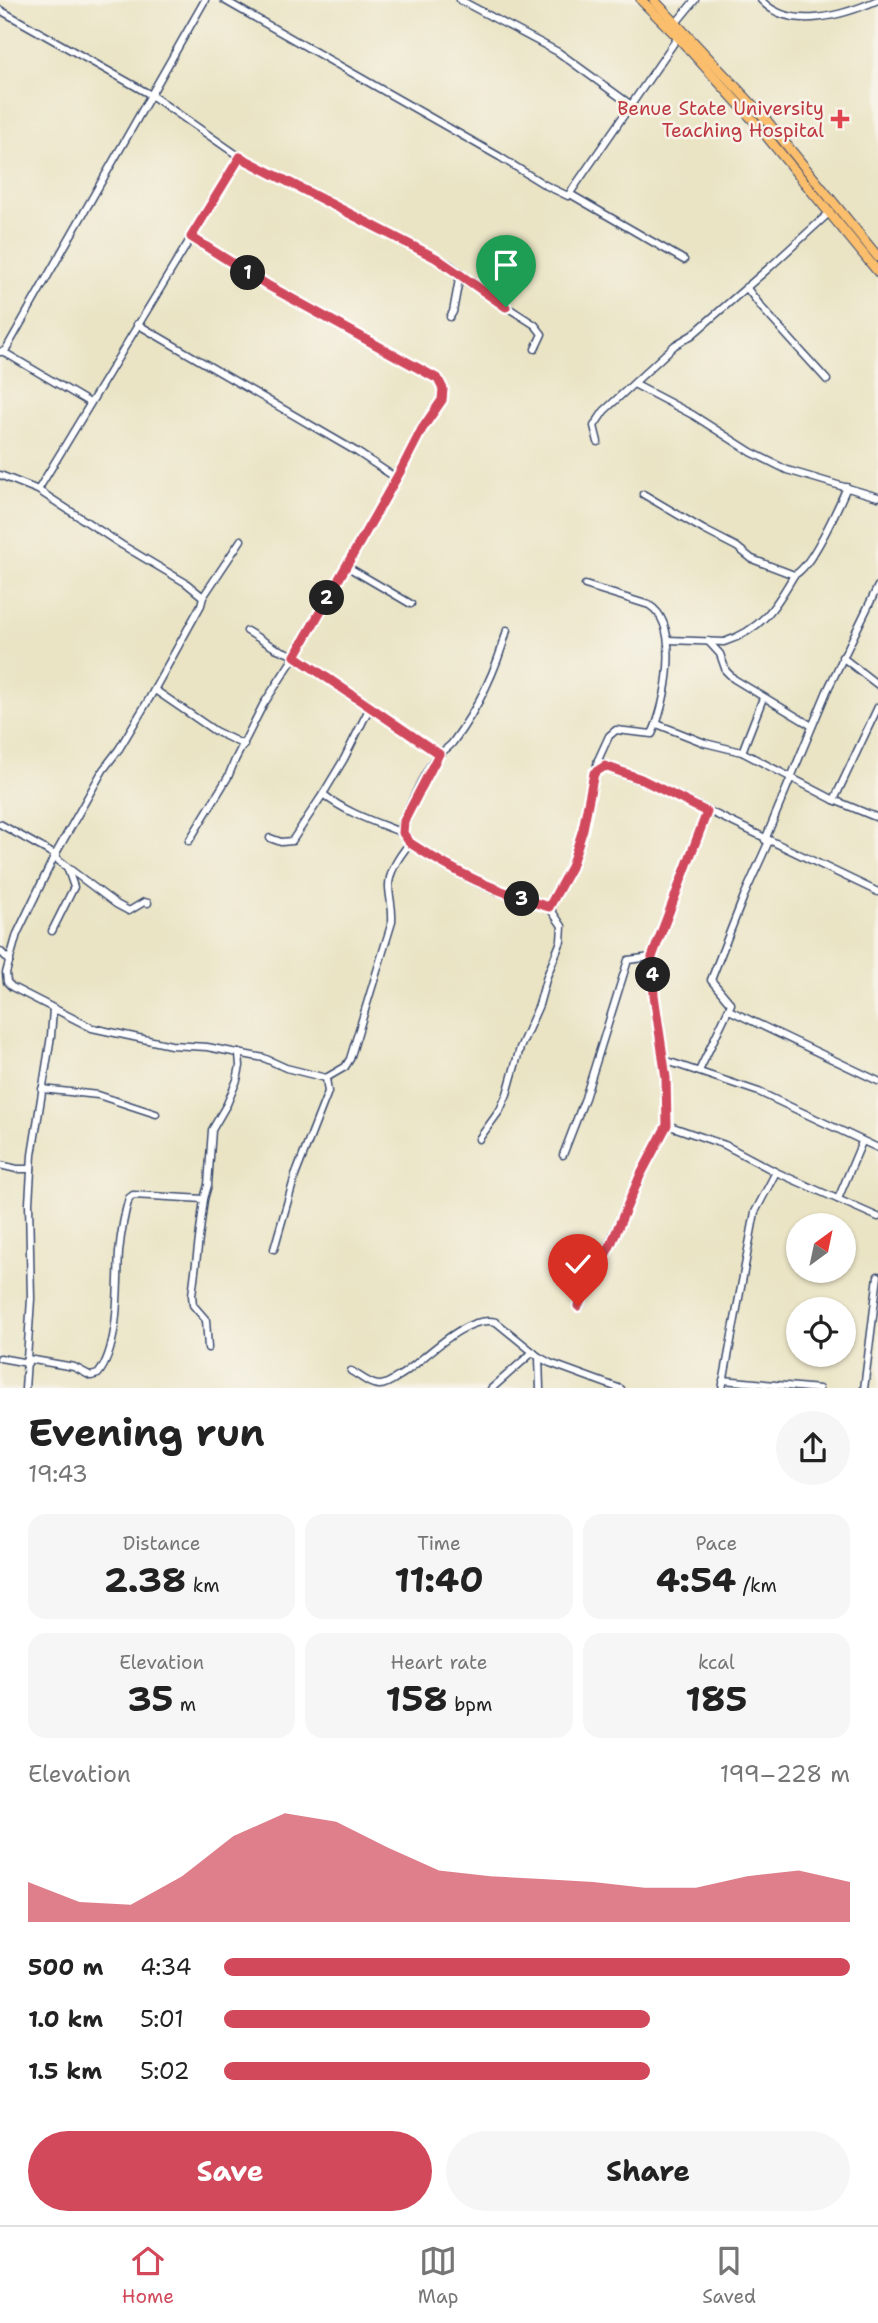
<!DOCTYPE html>
<html lang="en">
<head>
<meta charset="utf-8">
<style>
  :root { --surface:#fff; --page:#f6f6f6; --text:#222; --muted:#767676; --line:#e0e0e0; --accent:#d1495b }
  body { margin:0; font-family:"Shantell Sans",sans-serif; background:var(--page); color:var(--text); height:100vh; display:flex; flex-direction:column; font-size:26px; white-space:nowrap }
  * { box-sizing:border-box; margin:0 }
  p { font-size:23px; color:var(--muted) }
  .icon { flex:none; width:38px; height:38px; fill:none; stroke:currentColor; stroke-width:2; stroke-linecap:round; stroke-linejoin:round }
  .map { position:relative; height:1388px; overflow:hidden }
  .drawer { display:flex; flex-direction:column; background:var(--surface); flex:1 }
  .drawer>* { flex:none }
  .needle { width:46px; rotate:33deg }
  .fabs { position:absolute; left:786px; top:1213px; display:grid; gap:14px }
  .fabs a { display:grid; place-items:center; width:70px; height:70px; border-radius:50%; background:var(--surface); box-shadow:0 2px 5px #0004; font-size:35px }
  .pin { position:absolute; display:grid; place-items:center; width:60px; height:60px; color:#fff; margin:-72px -30px; border-radius:50% 50% 50% 0; rotate:-45deg; box-shadow:0 0 7px #0007 }
  .pin .icon { rotate:45deg }
  .km { position:absolute; width:35px; height:35px; margin:-18px; border-radius:50%; background:#222; color:#fff; font-size:19px; line-height:35px; text-align:center }
  .round { display:grid; place-items:center; flex:none; width:74px; height:74px; border-radius:37px; background:var(--page) }
  .head { display:flex; align-items:center; justify-content:space-between; height:119px; padding:0 28px }
  h1 { font-size:38px; font-weight:700; line-height:52px }
  .metrics { display:grid; grid-template-columns:repeat(3,1fr); gap:10px; height:119px; padding:7px 28px }
  .metrics div { display:grid; align-content:center; border-radius:18px; background:var(--page); text-align:center }
  .metrics b { font-size:35px; font-weight:700 }
  .metrics small { font-size:19px; font-weight:400 }
  .metrics p { font-size:19px }
  .chart { height:196px; padding:14px 28px }
  .chart p { display:flex; justify-content:space-between }
  .chart svg { width:100%; height:126px; margin-top:7px; fill:var(--accent); opacity:.7 }
  .action { display:flex; gap:14px; margin-top:auto; padding:14px 28px }
  .action a { flex:1; height:80px; border-radius:42px; background:var(--accent); color:#fff; font-size:28px; font-weight:700; line-height:80px; text-align:center }
  .action a+a { background:var(--page); color:var(--text) }
  ul { padding:0 28px; list-style:none; font-size:23px }
  li { display:grid; grid-template-columns:112px 84px 1fr; align-items:center; height:52px }
  li i { height:18px; border-radius:9px; background:var(--accent) }
  .tabs { display:flex; justify-content:space-around; align-items:center; height:98px; border-top:2px solid var(--line); background:var(--surface); font-size:19px; color:var(--muted) }
  .tabs a { display:grid; justify-items:center; gap:4px }
  .tabs .on { color:var(--accent) }
  .map>svg:first-child { display:block }
</style>
</head>
<body>
<div class="map">
<svg width="878" height="1389" viewBox="0 0 878 1389">
  <rect width="100%" height="100%" fill="#f7f3e8"/>
  <filter id="ink" filterUnits="userSpaceOnUse"><feTurbulence type="fractalNoise" baseFrequency=".0143" numOctaves="2"/><feDisplacementMap in="SourceGraphic" scale="14" xChannelSelector="R" yChannelSelector="G"/><feConvolveMatrix kernelMatrix="1 2 1 2 8 2 1 2 1" color-interpolation-filters="sRGB"/></filter>
  <filter id="wash" filterUnits="userSpaceOnUse"><feTurbulence type="fractalNoise" baseFrequency=".00686" numOctaves="4" result="noise"/><feDisplacementMap in="SourceGraphic" scale="28" xChannelSelector="R" yChannelSelector="G"/><feGaussianBlur stdDeviation="1.57" result="paint"/><feColorMatrix in="noise" values="0 0 0 0 0 0 0 0 0 0 0 0 0 0 0 0 0 1.4 0 .05"/><feComposite in="paint" operator="in"/></filter>
  <g filter="url(#wash)">
    <rect width="100%" height="100%" fill="#eae4c5"/>
  </g>
  <g filter="url(#ink)">
    <g fill="none" stroke-linecap="round" stroke-linejoin="round">
      <defs>
        <g id="minor">
          <polyline points="224,0 500,157 545,185 568,196 678,37"/>
          <polyline points="460,0 558,52 631,105"/>
          <path d="M761 0C790 32 844 15 878 0"/>
          <polyline points="0,10 151,95 240,157 38,490"/>
          <polyline points="676,23 695,0"/>
          <polyline points="240,157 450,265 482,291 535,325 542,334 535,349"/>
          <polyline points="570,194 684,260"/>
          <polyline points="746,287 762,308 827,380"/>
          <polyline points="450,317 453,312 460,274"/>
          <polyline points="137,324 357,452 396,478"/>
          <polyline points="2,351 90,403"/>
          <polyline points="0,352 5,351 205,0"/>
          <polyline points="634,384 693,415 751,452 787,470 878,497"/>
          <polyline points="598,442 594,426 604,411 675,345 692,335 770,267 829,213"/>
          <path d="M0 475 38 490 122 545 186 583 203 597 201 605 149 699 119 749 103 770 55 855 17 934 6 973 7 982 12 987 92 1028 171 1045 207 1047 264 1058 286 1068 326 1078 345 1067 350 1059 392 922C393 907 390 902 389 888 388 872 400 855 410 843"/>
          <path d="M643 494 704 530 737 547 752 559 794 575C812 567 838 507 847 487"/>
          <polyline points="346,566 411,604"/>
          <polyline points="203,597 241,540"/>
          <polyline points="247,631 275,648 295,656 439,754"/>
          <path d="M668 640 724 642C761 630 775 608 794 575"/>
          <polyline points="708,641 720,654 726,671 734,679 812,726"/>
          <polyline points="842,657 878,685"/>
          <polyline points="155,690 215,731 244,745"/>
          <path d="M370 707 344 759 323 794C346 813 375 822 403 833"/>
          <polyline points="657,724 705,743 742,752 834,800 878,707"/>
          <polyline points="742,752 763,698"/>
          <polyline points="598,760 605,766 667,791 878,892"/>
          <polyline points="834,800 878,818"/>
          <polyline points="707,812 652,957 654,995 666,1078 667,1125 725,1145 776,1172 878,1217"/>
          <polyline points="0,824 55,855 59,861 116,904 129,911 144,902 148,903"/>
          <polyline points="270,838 281,842 292,841 323,794"/>
          <polyline points="765,840 827,691 878,586"/>
          <polyline points="189,841 228,777 235,760 263,705 295,656 401,470 422,429 442,399 443,389 438,379 269,287 191,237"/>
          <path d="M549 907 571 867 583 829 598 760 609 736 616 730 652 734C666 705 682 625 649 605L585 585"/>
          <polyline points="52,931 74,887 67,867"/>
          <polyline points="0,951 10,961"/>
          <polyline points="729,1010 878,1081"/>
          <polyline points="664,1060 759,1092 878,1148"/>
          <polyline points="699,1071 731,1004 711,980 744,896 769,841"/>
          <polyline points="42,1089 98,1095 156,1114"/>
          <path d="M479 1139 500 1110 507 1094 520 1048 539 1005 547 976 561 941 562 926 549 907 497 891 476 882 410 843 402 829C405 813 426 769 437 756 442 751 449 748 453 742 478 708 496 671 507 630"/>
          <polyline points="563,1155 585,1098 628,960 652,957"/>
          <polyline points="0,1165 17,1169 31,1169"/>
          <polyline points="838,1199 862,1142"/>
          <polyline points="274,1249 295,1176 328,1092 326,1078"/>
          <path d="M578 1306C610 1246 635 1184 667 1125"/>
          <polyline points="208,1348 206,1320 193,1305 192,1295 204,1199 208,1185 212,1130 227,1104 237,1080 240,1066 239,1053"/>
          <polyline points="539,1357 540,1389"/>
          <polyline points="0,1358 28,1363"/>
          <path d="M28 1359 74 1367 91 1376 98 1374C120 1347 117 1286 119 1252 121 1233 124 1215 129 1198L133 1195 204 1199"/>
          <path d="M351 1371C359 1375 371 1386 380 1385 388 1385 397 1377 404 1373 427 1357 466 1314 496 1322L539 1357 550 1363 621 1389"/>
          <polyline points="723,1380 819,1389"/>
          <polyline points="25,1389 31,1299 29,1203 32,1155 51,1036 53,1009"/>
          <polyline points="491,1389 533,1352"/>
          <polyline points="722,1389 755,1212 776,1172"/>
          <polyline points="864,1389 878,1276"/>
        </g>
        <g id="primary">
          <polyline points="641,0 678,37 754,121 878,272"/>
          <polyline points="654,0 763,116 878,257"/>
        </g>
      </defs>
      <!-- minor casing -->
      <use href="#minor" stroke="#3a4a6d" stroke-width="9"/>
      <!-- primary casing -->
      <use href="#primary" stroke="#3a4a6d" stroke-width="11"/>
      <!-- minor -->
      <use href="#minor" stroke="#fff" stroke-width="6"/>
      <!-- primary -->
      <use href="#primary" stroke="#fabe6d" stroke-width="9"/>
    </g>
  </g>
  <g fill="none" stroke-linecap="round" stroke-linejoin="round" filter="url(#ink)">
    <defs>
      <path id="route" d="M506 307 436 258 240 157 191 237 269 286 438 379 443 389 442 400 422 429 401 470 295 656 439 754 404 821 403 833 410 843C457 874 495 891 549 907L571 867 583 829 594 773 605 766 641 779 707 812 652 957 654 995 666 1078 667 1125 640 1176 611 1244 578 1306"/>
    </defs>
    <!-- route casing -->
    <use href="#route" stroke="#fff" stroke-width="14"/>
    <!-- route -->
    <use href="#route" stroke="#d1495b" stroke-width="9"/>
  </g>
  <!-- markers -->
  <path fill="#e0444e" stroke="#f7f3e8" stroke-width="2.5" d="M836.5 108.5h7v7h7v7h-7v7h-7v-7h-7v-7h7z"/>
  <g text-anchor="middle" stroke-width="5" stroke-linejoin="round" paint-order="stroke">
    <!-- health labels -->
    <g font-size="19" fill="#be3a42" stroke="#f7f3e8" text-anchor="end">
      <text x="824" y="115">Benue State University<tspan x="824" dy="22">Teaching Hospital</tspan></text>
    </g>
  </g>
</svg>
<div class="fabs">
<a><svg class="needle" viewBox="-14 -14 28 28"><path d="M0-13l5 13h-10z" fill="#e53935"/><path d="M0 13l5-13h-10z" fill="#767676"/></svg></a>
<a><svg class="icon" aria-label="locate" viewBox="0 0 24 24"><circle cx="12" cy="12" r="6"/><path d="M12 2v4M12 18v4M2 12h4M18 12h4"/></svg></a>
</div>
<div class="pin" style="left:506px;top:307px;background:#1e9e55"><svg class="icon" aria-label="arrive" viewBox="0 0 24 24"><path d="M6 21V4h12l-3 4 3 4H6"/></svg></div>
<div class="pin" style="left:578px;top:1306px;background:#d93025"><svg class="icon" aria-label="check" viewBox="0 0 24 24"><path d="M5 12l5 5 9-10"/></svg></div>
<b class="km" style="left:248px;top:273px">1</b>
<b class="km" style="left:327px;top:598px">2</b>
<b class="km" style="left:522px;top:899px">3</b>
<b class="km" style="left:653px;top:975px">4</b>
</div>
<section class="drawer">
<div class="head"><div><h1>Evening run</h1><p>19:43</p></div><a class="round"><svg class="icon" aria-label="share" viewBox="0 0 24 24"><path d="M12 15V3M7 8l5-5 5 5M5 13v7h14v-7"/></svg></a></div>
<div class="metrics">
<div><p>Distance</p><b>2.38<small> km</small></b></div>
<div><p>Time</p><b>11:40</b></div>
<div><p>Pace</p><b>4:54<small> /km</small></b></div>
</div>
<div class="metrics">
<div><p>Elevation</p><b>35<small> m</small></b></div>
<div><p>Heart rate</p><b>158<small> bpm</small></b></div>
<div><p>kcal</p><b>185</b></div>
</div>
<div class="chart"><p><span>Elevation</span>199–228 m</p>
<svg viewBox="0 0 160 44" preserveAspectRatio="none"><path d="M0 44V30L10 37L20 38L30 28L40 14L50 6L60 9L70 18L80 26L90 28L100 29L110 30L120 32L130 32L140 28L150 26L160 30V44z"/></svg>
</div>
<ul>
<li><b>500 m</b>4:34<i style="width:100%"></i></li>
<li><b>1.0 km</b>5:01<i style="width:68%"></i></li>
<li><b>1.5 km</b>5:02<i style="width:68%"></i></li>
</ul>
<div class="action"><a>Save</a><a>Share</a></div>
</section>
<nav class="tabs">
<a class="on"><svg class="icon" aria-label="home" viewBox="0 0 24 24"><path d="M3 11l9-7 9 7M6 9v11h12V9"/></svg>Home</a>
<a><svg class="icon" aria-label="map" viewBox="0 0 24 24"><path d="M3 6l6-2 6 2 6-2v14l-6 2-6-2-6 2zM9 4v14M15 6v14"/></svg>Map</a>
<a><svg class="icon" aria-label="saved" viewBox="0 0 24 24"><path d="M7 4h10v16l-5-4-5 4z"/></svg>Saved</a>
</nav>
</body>
</html>
